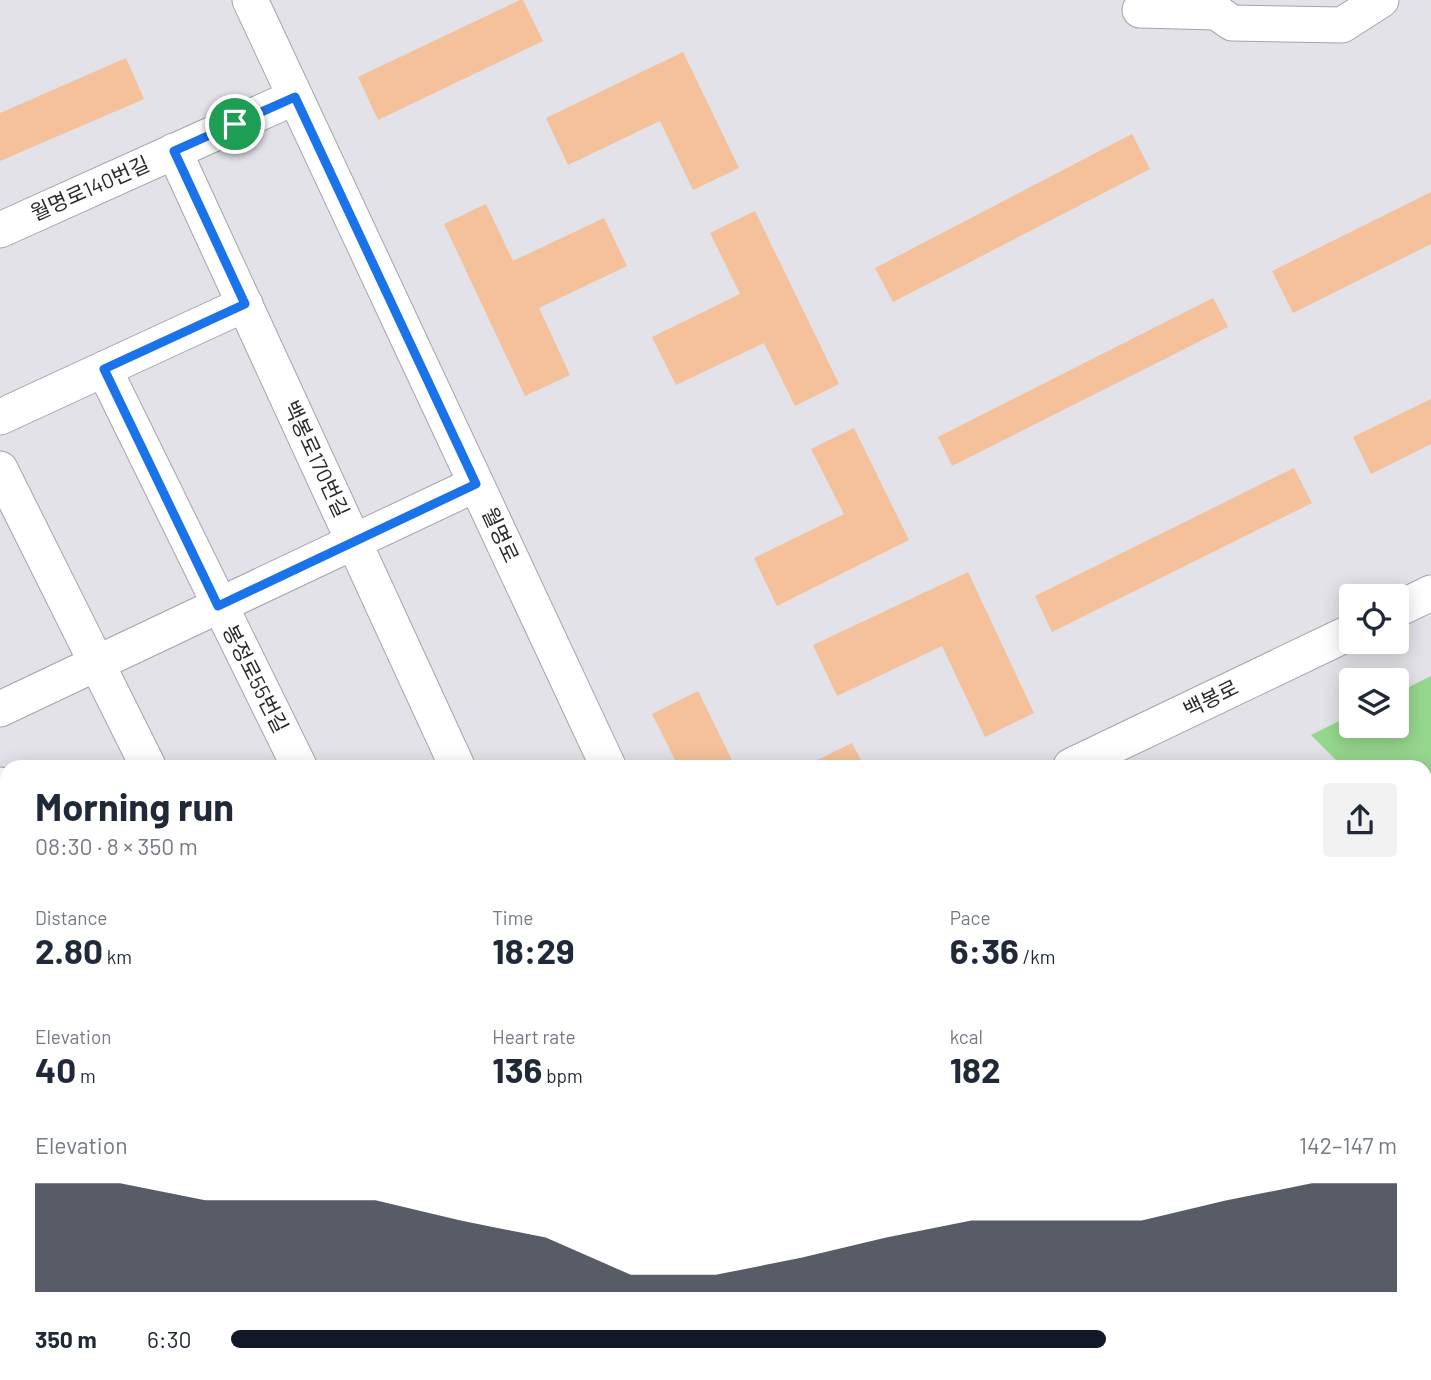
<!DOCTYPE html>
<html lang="en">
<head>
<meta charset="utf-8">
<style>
  :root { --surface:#fff; --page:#f2f2f3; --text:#1f2937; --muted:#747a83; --accent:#111827 }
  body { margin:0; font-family:Barlow,"Noto Sans KR",sans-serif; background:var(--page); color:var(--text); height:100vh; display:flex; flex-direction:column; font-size:26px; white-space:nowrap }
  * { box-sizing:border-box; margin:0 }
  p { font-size:23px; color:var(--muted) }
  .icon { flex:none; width:38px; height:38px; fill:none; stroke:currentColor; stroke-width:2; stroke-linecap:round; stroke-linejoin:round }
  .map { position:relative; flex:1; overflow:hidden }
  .sheet { position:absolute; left:0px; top:760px; width:1432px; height:621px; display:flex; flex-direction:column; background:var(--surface); border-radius:21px 21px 0 0; box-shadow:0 4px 18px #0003 }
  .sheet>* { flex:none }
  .controls { position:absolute; left:1339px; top:584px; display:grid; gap:14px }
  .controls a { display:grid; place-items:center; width:70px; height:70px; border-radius:7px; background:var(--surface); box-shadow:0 4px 18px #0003; font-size:35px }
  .pin { position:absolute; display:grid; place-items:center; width:60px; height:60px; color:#fff; margin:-30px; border:4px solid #fff; border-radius:50%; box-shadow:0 2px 7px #0007 }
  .round { display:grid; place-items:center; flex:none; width:74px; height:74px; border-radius:7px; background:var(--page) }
  .head { display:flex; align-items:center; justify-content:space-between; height:119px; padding:0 35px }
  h1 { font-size:38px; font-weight:700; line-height:52px }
  .metrics { display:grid; grid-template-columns:repeat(3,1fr); gap:10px; height:119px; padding:7px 35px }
  .metrics div { display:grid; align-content:center }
  .metrics b { font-size:35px; font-weight:700 }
  .metrics small { font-size:19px; font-weight:400 }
  .metrics p { font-size:19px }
  .chart { height:196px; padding:14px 35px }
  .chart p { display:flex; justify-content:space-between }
  .chart svg { width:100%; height:126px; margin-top:7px; fill:var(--accent); opacity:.7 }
  ul { padding:0 35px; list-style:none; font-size:23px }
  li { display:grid; grid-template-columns:112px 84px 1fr; align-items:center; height:52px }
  li i { height:18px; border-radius:9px; background:var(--accent) }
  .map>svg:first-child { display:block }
</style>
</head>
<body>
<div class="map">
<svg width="1431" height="1380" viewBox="0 0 1431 1380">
  <rect width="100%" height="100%" fill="#e2e2e8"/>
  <!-- green -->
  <polygon fill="#96d78e" points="1431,676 1431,858 1425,851 1424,766 1342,766 1311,735 1351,715 1351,726 1396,726 1397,693"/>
  <!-- building -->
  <g fill="#f4c19b">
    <polygon points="520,0 523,0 543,41 378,120 358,77"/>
    <polygon points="683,52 739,168 693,190 660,121 568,165 546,118"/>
    <polygon points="126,58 144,99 0,161 0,113"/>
    <polygon points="1132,134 1150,169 893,302 875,268"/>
    <polygon points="1431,192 1431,244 1293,313 1272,271"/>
    <polygon points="486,204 513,261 604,218 627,266 539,308 570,375 525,396 444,224"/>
    <polygon points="755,211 839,384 795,406 764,343 676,385 652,337 740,294 710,233"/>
    <polygon points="1213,298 1228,327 952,466 938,437"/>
    <polygon points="1431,399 1431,444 1371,474 1353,437"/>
    <polygon points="854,428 909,540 777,606 754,558 844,514 811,449"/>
    <polygon points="1294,468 1312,503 1052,632 1035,596"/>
    <polygon points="968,572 1034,713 985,737 942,646 837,696 813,645"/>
    <polygon points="698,691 735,766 678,766 652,714"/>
    <polygon points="852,743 864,766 805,766"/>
    <polygon points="1424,1070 1431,1084 1431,1301 1424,1304"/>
    <polygon points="1146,1374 1272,1374 1275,1380 1149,1380"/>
  </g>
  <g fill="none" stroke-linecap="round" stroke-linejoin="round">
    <defs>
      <g id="minor">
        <polyline points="250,0 608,766"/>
        <polyline points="1199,0 1232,23 1342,25 1381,0"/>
        <polyline points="1140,10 1217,12"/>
        <polyline points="174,151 457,766"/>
        <polyline points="0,230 295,97"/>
        <polyline points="104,369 299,766"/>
        <polyline points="0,417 245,304"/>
        <polyline points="0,469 148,766"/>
        <polyline points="1396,610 1431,593"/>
        <polyline points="0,709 476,484"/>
        <polyline points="1071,766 1351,632"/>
        <polyline points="0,785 7,799"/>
        <polyline points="0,1159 7,1173"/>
        <polyline points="0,1293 7,1290"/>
        <polyline points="105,1374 108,1380"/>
        <polyline points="605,1374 608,1380"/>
        <polyline points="892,1374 895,1380"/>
        <polyline points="439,1380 452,1374"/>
      </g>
    </defs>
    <!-- minor casing -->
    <use href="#minor" stroke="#a5a4aa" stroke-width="37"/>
    <!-- minor -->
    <use href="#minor" stroke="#fff" stroke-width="35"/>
  </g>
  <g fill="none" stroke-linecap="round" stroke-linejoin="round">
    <defs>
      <polygon id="route" points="295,97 476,484 218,606 104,369 245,304 174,151"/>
    </defs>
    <!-- route casing -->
    <use href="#route" stroke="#fff" stroke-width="14"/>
    <!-- route -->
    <use href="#route" stroke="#1a73e8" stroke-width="9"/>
  </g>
  <g text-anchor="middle" stroke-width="6" stroke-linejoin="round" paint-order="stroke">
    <!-- street labels -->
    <g font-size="21" fill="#29292b" stroke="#fff">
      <text transform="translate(90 189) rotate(-24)" y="7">월명로140번길</text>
      <text transform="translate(316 459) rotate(65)" y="7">백봉로170번길</text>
      <text transform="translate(500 535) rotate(65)" y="7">월명로</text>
      <text transform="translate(255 679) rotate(63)" y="7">봉정로55번길</text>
      <text transform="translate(1211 699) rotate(-26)" y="7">백봉로</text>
    </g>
  </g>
</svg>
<div class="controls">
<a><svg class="icon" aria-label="locate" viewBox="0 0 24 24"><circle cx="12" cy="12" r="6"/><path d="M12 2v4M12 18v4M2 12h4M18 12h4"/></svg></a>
<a><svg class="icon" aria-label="layers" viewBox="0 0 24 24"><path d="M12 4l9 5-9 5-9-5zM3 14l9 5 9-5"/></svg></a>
</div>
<div class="pin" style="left:235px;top:124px;background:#1e9e55"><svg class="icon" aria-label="arrive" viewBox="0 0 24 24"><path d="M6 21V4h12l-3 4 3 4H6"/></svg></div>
<section class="sheet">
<div class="head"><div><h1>Morning run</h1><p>08:30 · 8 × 350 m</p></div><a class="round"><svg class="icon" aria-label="share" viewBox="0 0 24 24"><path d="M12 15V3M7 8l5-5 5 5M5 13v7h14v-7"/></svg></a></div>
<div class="metrics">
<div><p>Distance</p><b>2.80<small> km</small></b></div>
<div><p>Time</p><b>18:29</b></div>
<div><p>Pace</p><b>6:36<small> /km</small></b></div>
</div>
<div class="metrics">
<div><p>Elevation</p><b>40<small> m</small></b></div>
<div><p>Heart rate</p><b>136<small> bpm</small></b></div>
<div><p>kcal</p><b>182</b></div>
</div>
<div class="chart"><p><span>Elevation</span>142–147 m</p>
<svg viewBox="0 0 160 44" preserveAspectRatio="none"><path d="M0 44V6L10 6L20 12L30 12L40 12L50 19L60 25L70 38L80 38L90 32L100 25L110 19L120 19L130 19L140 12L150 6L160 6V44z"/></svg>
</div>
<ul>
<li><b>350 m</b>6:30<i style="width:75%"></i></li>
</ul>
</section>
</div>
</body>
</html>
